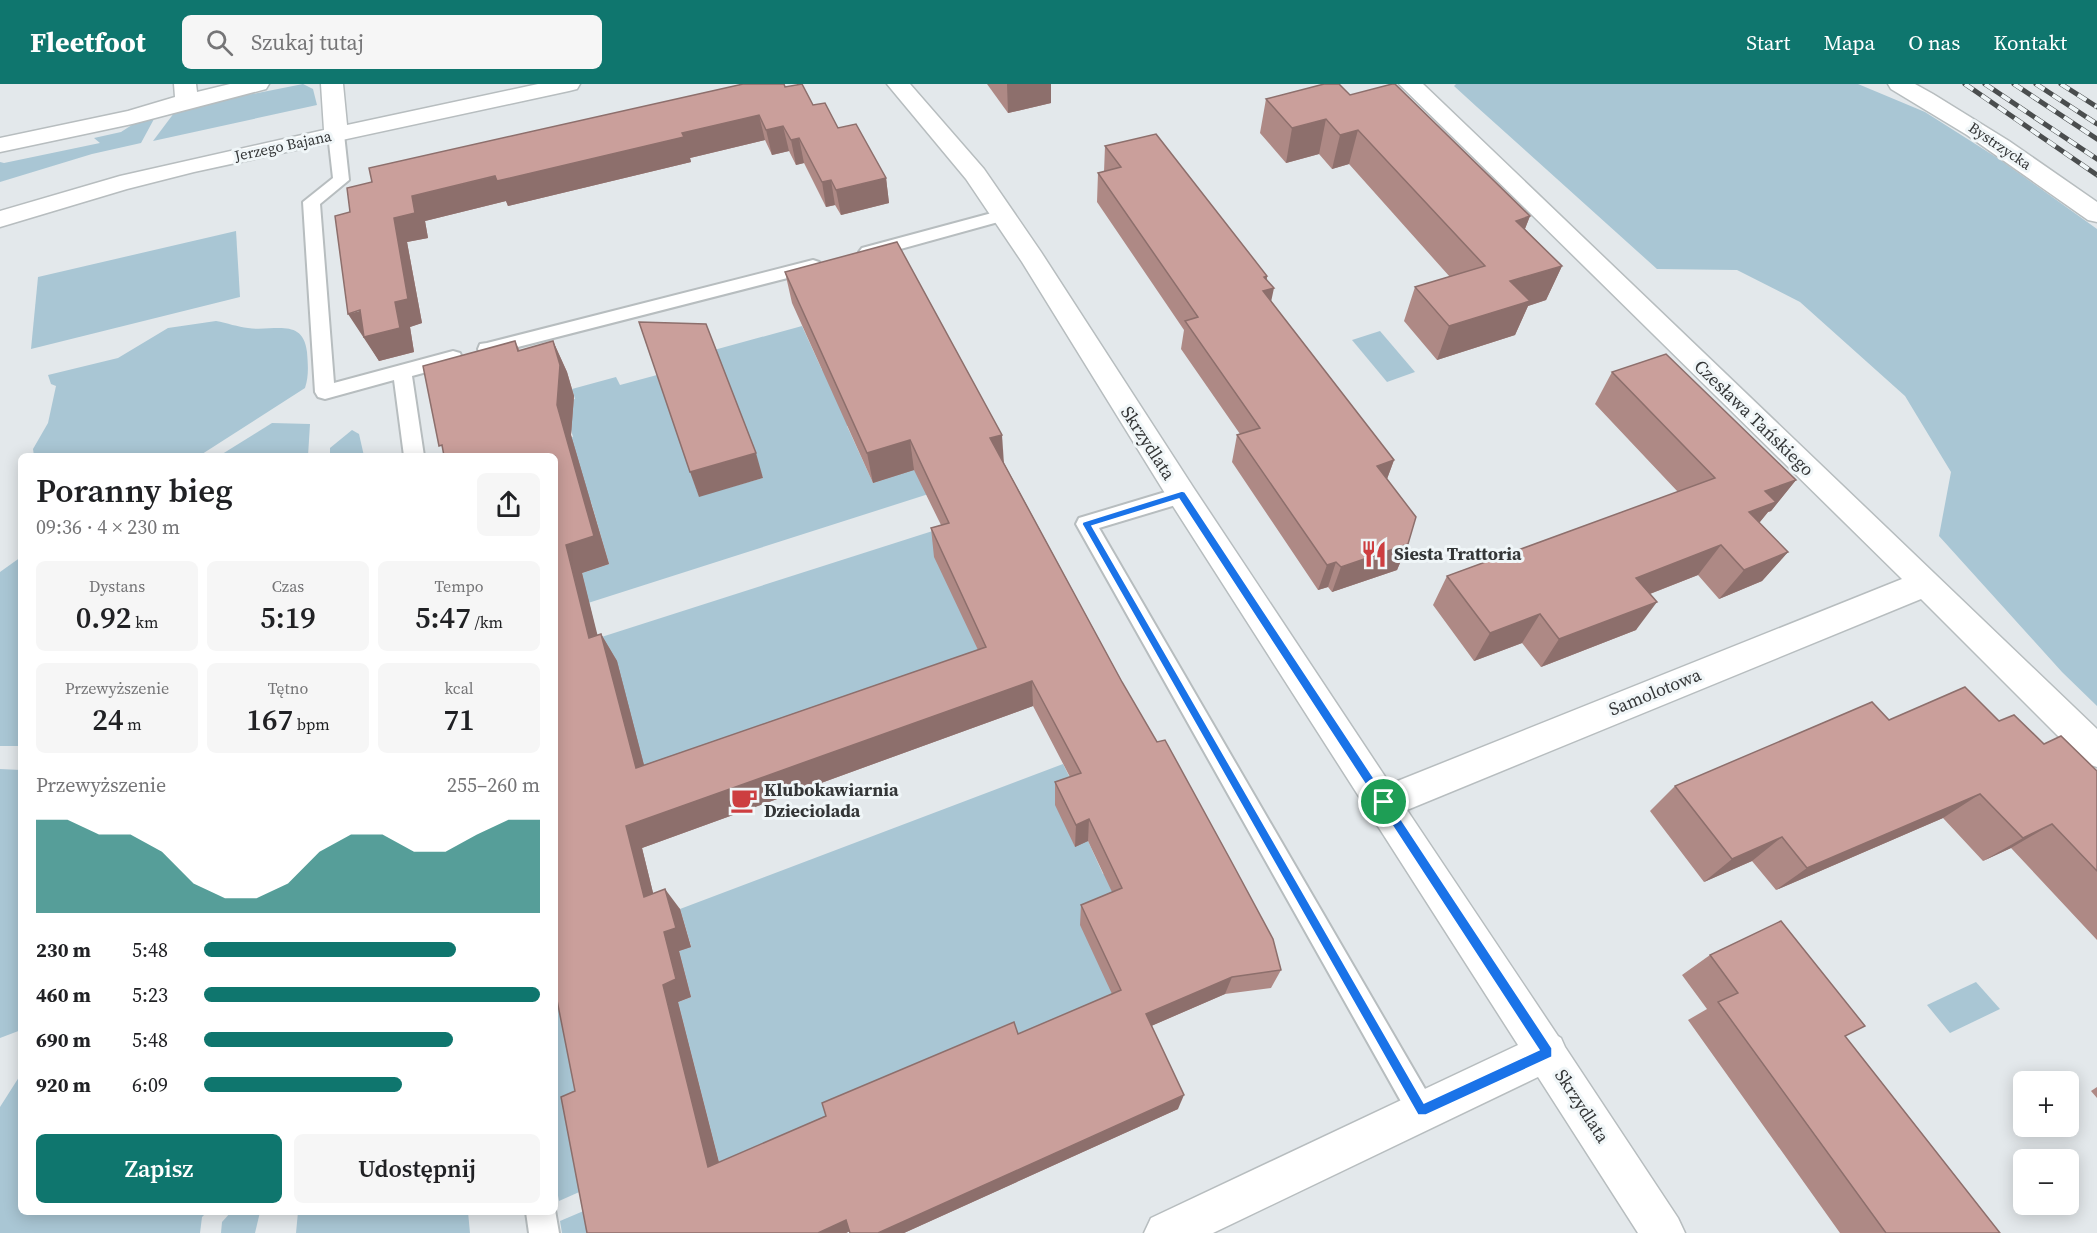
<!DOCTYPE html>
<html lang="pl">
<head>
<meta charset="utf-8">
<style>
  :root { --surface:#fff; --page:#f6f6f6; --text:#202124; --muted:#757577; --accent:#0f766e }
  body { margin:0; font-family:"Source Serif 4",serif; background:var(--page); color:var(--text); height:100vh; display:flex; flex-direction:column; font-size:22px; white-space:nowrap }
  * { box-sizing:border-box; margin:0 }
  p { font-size:20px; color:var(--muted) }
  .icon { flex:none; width:33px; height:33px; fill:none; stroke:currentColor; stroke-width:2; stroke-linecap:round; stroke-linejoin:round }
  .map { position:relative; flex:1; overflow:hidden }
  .panel { position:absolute; left:18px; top:369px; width:540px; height:762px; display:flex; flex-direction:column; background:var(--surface); border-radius:9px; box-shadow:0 3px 15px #0003 }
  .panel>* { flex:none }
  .buttons { position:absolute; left:2013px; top:987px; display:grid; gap:12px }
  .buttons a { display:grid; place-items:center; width:66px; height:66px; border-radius:9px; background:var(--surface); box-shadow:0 3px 15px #0003; font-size:30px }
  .pin { position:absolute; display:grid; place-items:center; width:51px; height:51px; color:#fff; margin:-26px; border:3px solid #fff; border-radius:50%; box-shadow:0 2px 6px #0007 }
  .round { display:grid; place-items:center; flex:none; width:63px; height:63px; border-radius:9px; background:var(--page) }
  .head { display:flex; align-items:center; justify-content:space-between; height:102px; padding:0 18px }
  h1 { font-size:33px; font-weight:600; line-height:45px }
  .figures { display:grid; grid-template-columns:repeat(3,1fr); gap:9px; height:102px; padding:6px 18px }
  .figures div { display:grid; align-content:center; border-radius:9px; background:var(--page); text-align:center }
  .figures b { font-size:30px; font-weight:600 }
  .figures small { font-size:16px; font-weight:400 }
  .figures p { font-size:16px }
  .chart { height:168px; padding:12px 18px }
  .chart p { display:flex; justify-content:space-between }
  .chart svg { width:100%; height:108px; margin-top:6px; fill:var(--accent); opacity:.7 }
  .action { display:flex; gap:12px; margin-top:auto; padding:12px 18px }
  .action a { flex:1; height:69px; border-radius:9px; background:var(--accent); color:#fff; font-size:24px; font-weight:600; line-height:69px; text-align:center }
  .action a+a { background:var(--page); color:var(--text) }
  ul { padding:0 18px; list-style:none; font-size:20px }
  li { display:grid; grid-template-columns:96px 72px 1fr; align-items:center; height:45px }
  li i { height:15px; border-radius:8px; background:var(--accent) }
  header { display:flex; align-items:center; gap:36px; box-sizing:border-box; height:84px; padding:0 30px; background:var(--accent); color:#fff }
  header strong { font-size:28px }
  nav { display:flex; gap:33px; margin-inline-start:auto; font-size:21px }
  .search { width:420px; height:54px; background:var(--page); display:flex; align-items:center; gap:15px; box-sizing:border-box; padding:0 21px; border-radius:9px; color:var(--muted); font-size:22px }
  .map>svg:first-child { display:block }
</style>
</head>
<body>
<header>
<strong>Fleetfoot</strong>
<div class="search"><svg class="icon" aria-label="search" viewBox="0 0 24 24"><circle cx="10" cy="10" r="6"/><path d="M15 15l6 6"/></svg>Szukaj tutaj</div>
<nav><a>Start</a><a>Mapa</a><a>O nas</a><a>Kontakt</a></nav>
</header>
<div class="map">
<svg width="2097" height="1149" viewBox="0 0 2097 1149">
  <rect width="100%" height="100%" fill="#e3e8eb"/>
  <!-- green -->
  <g fill="#a9c6d4">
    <polygon points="303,0 313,5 317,21 153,57 174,29 207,19"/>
    <polygon points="1456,0 1858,0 1925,28 1999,75 2097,145 2097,622 2062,588 1939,452 1951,388 1905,312 1800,218 1737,186 1657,185 1477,23 1454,2"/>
    <polygon points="154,35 141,59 92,70 0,98 0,78 4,79 100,59 94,54 121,48 135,39"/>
    <polygon points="236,147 240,213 31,265 38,193"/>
    <path d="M216 237C227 239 238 243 248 244 273 248 303 233 307 268 308 281 309 292 305 304L199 372H34L33 365 48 339 56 302 51 300 48 291 118 274 168 244Z"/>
    <polygon points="802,242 822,286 858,275 926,318 847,342 873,399 916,385 966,398 563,527 588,515 582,489 609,480 591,418 555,372 513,372 573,353 566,328 541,324 575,315 572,305 616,293 620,301 657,291 699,412 763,394 714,266"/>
    <polygon points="1380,247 1415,288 1387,298 1352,256"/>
    <polygon points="272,339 310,340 308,372 219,372"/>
    <polygon points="352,346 359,350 364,372 330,372 330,364"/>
    <polygon points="942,444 1008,582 629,716 589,557"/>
    <polygon points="21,473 21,662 0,662 0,488"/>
    <polygon points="1063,680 1079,712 1088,757 1103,790 1114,786 1118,924 723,1094 678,918 691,913 679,867 691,862 680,825"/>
    <polygon points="0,685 21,686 21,946 0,954"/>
    <polygon points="1976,898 2000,925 1950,949 1927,921"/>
    <polygon points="565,903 586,1105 559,1117 555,1095 555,907"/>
    <polygon points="21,990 21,1128 207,1128 202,1133 200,1149 0,1149 0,1023"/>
    <polygon points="600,1120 606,1149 562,1149 560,1137"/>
    <polygon points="231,1128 260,1128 255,1149 221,1149 222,1138"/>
    <polygon points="298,1128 468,1128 470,1149 296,1149"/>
  </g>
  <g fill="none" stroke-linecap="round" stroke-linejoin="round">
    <defs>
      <g id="service">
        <polygon points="336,45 344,50 349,96 320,120 334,299 453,267 460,269 462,274 460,279 412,292 424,372 404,372 394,296 325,315 318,313 315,308 303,118 333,94 328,50"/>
        <polygon points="1003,126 1009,127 1011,131 1009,135 868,174 862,172 859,168 862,164"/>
        <polygon points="813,176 819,178 822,182 819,186 487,271 480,270 478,265 480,260 487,259"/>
        <polygon points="1182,403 1189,405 1192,411 1189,417 1099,444 1432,1017 1436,1027 1432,1037 1422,1041 1412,1037 1076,440 1079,434"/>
        <polygon points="555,1126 559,1149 529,1149 526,1128"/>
      </g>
      <g id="minor">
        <polygon points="174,0 196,0 197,8 230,0 269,0 266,5 132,40 0,68 0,54 128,27 175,13"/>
        <polygon points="321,0 343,0 347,41 538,0 580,0 577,5 569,7 194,88 127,105 0,143 0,127 120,92 324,46"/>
        <polygon points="887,0 910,0 984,85 1041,168 1193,403 1390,700 1902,495 1399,0 1423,0 2097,645 2097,683 2085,679 1921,515 1407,726 1558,952 1561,954 1565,963 1678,1134 1685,1149 1638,1149 1538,993 1213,1149 1144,1149 1151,1134 1518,961 1171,419 1022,178 966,95"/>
      </g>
      <polygon id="tertiary" points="1888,0 1915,0 1933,10 2009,57 2097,118 2097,138 2088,136 1967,51 1891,5"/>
    </defs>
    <!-- service casing -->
    <use href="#service" stroke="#b7bdbf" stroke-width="4"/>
    <!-- minor casing -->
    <use href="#minor" stroke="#b7bdbf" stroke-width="3"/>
    <!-- tertiary casing -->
    <use href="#tertiary" stroke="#b7bdbf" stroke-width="3"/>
    <!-- service -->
    <use href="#service" fill="#fff" fill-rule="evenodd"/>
    <!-- minor -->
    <use href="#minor" fill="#fff" fill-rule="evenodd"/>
    <!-- tertiary -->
    <use href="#tertiary" fill="#fff" fill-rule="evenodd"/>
    <defs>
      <g id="rail">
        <polyline points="1965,0 2097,91"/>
        <polyline points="1985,0 2097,75"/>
        <polyline points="2014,0 2097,55"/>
        <polyline points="2036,0 2097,40"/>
        <polyline points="2061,0 2097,23"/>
      </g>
    </defs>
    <!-- rail casing -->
    <use href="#rail" stroke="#4a4d4e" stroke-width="5"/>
    <!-- rail -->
    <use href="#rail" stroke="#f0f6f8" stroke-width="4" stroke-dasharray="10" stroke-linecap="butt"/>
  </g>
  <!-- wall -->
  <g fill="#ae8985" fill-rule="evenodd">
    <polygon points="987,0 1051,0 1051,19 1008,29"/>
    <polygon points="785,3 813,21 838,44 886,94 889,119 841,131 835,121 826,123 804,79 796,81 789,67 772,71 765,56 690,74 691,78 508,122 506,117 425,137 428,154 407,158 422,239 410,243 414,268 379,277 365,254 364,254 350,128"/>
    <polygon points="1350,11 1530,132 1525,145 1562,182 1546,216 1528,222 1515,251 1437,276 1404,237 1415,203 1450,193 1349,80 1332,85 1319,70 1286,79 1260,49 1266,15"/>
    <polygon points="1105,62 1267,192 1267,195 1271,217 1394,376 1387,395 1408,460 1397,486 1332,508 1328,503 1318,506 1232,378 1237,351 1240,350 1181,265 1184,246 1097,118 1098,89 1104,88"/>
    <path d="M785 188 1004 379 1122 598 1281 886 1271 904 1225 910 1151 942 1178 1025 904 1149H850V1147L846 1149H587L575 1007 555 372 515 257 520 267 553 257 567 288 574 312 571 351 609 480 582 489 597 552 601 550 617 577 644 681 978 566 934 473 931 444 941 441 914 386 873 399 792 219ZM1033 622 1070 693 1055 698V721L1075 763 1088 757 1112 808 1081 821 1080 841 1112 910 719 1079 678 918 691 913 679 867 691 863 680 825 653 809 642 764Z"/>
    <polygon points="1612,288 1796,396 1771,427 1768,428 1759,439 1788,468 1762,497 1719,515 1698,491 1650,510 1636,546 1541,583 1522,559 1474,577 1433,521 1447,492 1678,408 1595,320"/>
    <polygon points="1889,636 1999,637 2097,687 2097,856 2011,764 1983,777 1943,734 1776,806 1752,777 1704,798 1650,727 1675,702"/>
    <polygon points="1710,871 1845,952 2000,1149 1840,1149 1688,936 1707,925 1682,891"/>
    <polygon points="2097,1003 2097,1014 2091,1007"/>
  </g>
  <!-- shaded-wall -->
  <g fill="#8d6f6c">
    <polygon points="1007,0 1051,0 1051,19 1008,29"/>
    <polygon points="759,31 765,56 690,74 691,78 508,122 506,117 425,137 428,154 407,158 422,239 410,243 414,268 379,277 348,230 395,218 394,134 412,112"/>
    <polygon points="1326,35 1319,70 1286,79 1292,44"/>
    <polygon points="783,42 789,67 772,71 766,46"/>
    <polygon points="1358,46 1349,80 1332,85 1340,51"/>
    <polygon points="799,54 804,79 796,81 791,56"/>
    <polygon points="886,94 889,119 841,131 836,106"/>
    <polygon points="831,96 835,121 826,123 822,98"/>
    <polygon points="1530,132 1516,167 1516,137"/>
    <polygon points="1562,182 1546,216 1528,222 1515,251 1437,276 1449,242 1510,197"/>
    <polygon points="1267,192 1264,206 1274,204 1268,232 1258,235 1264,193"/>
    <polygon points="553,257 567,288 574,312 571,351 609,480 582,489 605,581 589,554 566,461"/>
    <polygon points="1002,351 1004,380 990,354"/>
    <polygon points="910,356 914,386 873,399 867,369"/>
    <polygon points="756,369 763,394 699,413 690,388"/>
    <polygon points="1394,376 1384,403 1377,382"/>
    <polygon points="1796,396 1771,427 1768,428 1751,449 1726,459 1765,407"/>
    <polygon points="1408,460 1397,486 1332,508 1341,483"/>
    <polygon points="1721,461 1698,491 1616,523 1636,494"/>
    <polygon points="1788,468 1762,497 1719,515 1744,486"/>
    <polygon points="1336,478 1328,503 1318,506 1327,481"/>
    <polygon points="1657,518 1636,546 1541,583 1559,555"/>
    <polygon points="1540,530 1522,559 1474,577 1490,549"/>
    <polygon points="601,550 617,577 651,708 636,684"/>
    <polygon points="1032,597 1033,622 642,764 659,833 644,813 626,742"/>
    <polygon points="1980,710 1943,734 1776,806 1807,784"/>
    <polygon points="1089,735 1088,757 1075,763 1076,741"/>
    <polygon points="2052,740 2011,764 1983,777 2023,754"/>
    <polygon points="1782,753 1752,777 1704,798 1732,775"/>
    <polygon points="665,805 680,825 691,863 679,867 691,913 678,918 723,1094 708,1083 663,901"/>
    <polygon points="1232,893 1225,910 1142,946 1146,930"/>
    <polygon points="1184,1011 1178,1025 904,1149 878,1149"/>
    <polygon points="846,1136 855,1145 846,1149 818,1149"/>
  </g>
  <!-- building -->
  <g fill="#ca9f9b" stroke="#8d6f6c" stroke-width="1.5" fill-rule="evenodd">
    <polygon points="743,0 784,0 785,3 802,0 813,21 825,19 838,44 856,40 886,94 836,106 831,96 822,98 799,54 791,56 783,42 766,46 759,31 682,49 684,53 497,97 495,92 412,112 415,129 394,134 408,215 395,218 400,244 364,253 360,226 348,230 335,132 350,128 347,104 372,98 369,84"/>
    <polygon points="1324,0 1339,0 1350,11 1392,0 1395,0 1530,132 1516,137 1562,182 1510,197 1530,217 1449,242 1415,203 1485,182 1358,46 1340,51 1326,35 1292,44 1266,15"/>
    <polygon points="1156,50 1267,192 1264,193 1274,204 1263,207 1394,376 1377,382 1416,433 1408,460 1341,483 1336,478 1327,481 1237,351 1260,344 1185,237 1198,233 1098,89 1121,83 1105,62"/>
    <path d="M897 158 1002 351 990 354 1122 598 1157 658 1165 656 1230 775 1273 855 1281 886 1232 893 1146 930 1184 1011 878 1149H850L846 1136 818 1149H587L561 1013 575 1007 555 906V372H444L442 361 439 362 423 282 515 257 518 267 553 257 560 281 557 321 594 452 566 461 589 554 601 550 636 684 986 563 931 444 949 439 910 356 867 369 785 188ZM1032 597 1081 689 1055 698 1076 741 1089 735 1122 804 1081 821 1121 906 1018 950 1014 938 822 1019 826 1032 708 1083 663 901 676 895 664 848 676 844 665 805 644 813 626 742Z"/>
    <polygon points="639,238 706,240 756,369 690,388"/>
    <polygon points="1666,270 1796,396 1765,407 1776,418 1749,428 1788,468 1744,486 1721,461 1636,494 1657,518 1559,555 1540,530 1490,549 1447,492 1715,394 1612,288"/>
    <polygon points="1965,603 1999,637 2014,631 2044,660 2061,652 2097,687 2097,787 2052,740 2023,754 1980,710 1807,784 1782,753 1732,775 1675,702 1872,618 1889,636"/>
    <polygon points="1781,837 1865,942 1845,952 2000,1149 1886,1149 1718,918 1738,909 1710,871"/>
  </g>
  <!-- route -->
  <path fill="#1a73e8" stroke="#fff" stroke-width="1.5" fill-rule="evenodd" d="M1182 407 1185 408 1552 964V973L1426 1031H1418L1082 440 1083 438ZM1179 415 1539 966 1424 1019 1092 442Z"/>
  <!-- icons -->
  <defs>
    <symbol id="restaurant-bare" viewBox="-9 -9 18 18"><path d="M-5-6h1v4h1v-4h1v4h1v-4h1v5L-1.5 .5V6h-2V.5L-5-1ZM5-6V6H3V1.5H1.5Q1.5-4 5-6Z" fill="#cd3e40" stroke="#f0f6f8" stroke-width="2.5" paint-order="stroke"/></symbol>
    <symbol id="cafe-bare" viewBox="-9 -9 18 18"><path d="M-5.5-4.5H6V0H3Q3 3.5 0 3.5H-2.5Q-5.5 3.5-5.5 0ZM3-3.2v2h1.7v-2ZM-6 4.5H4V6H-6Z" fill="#cd3e40" stroke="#f0f6f8" stroke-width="2.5" paint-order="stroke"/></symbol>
  </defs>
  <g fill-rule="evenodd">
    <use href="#restaurant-bare" x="1355" y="451" width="38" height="38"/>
    <use href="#cafe-bare" x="725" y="697" width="38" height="38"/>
  </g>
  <g text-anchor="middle" stroke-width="6" stroke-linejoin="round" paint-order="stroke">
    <!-- far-street labels -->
    <g font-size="15" fill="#343637" stroke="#f0f6f8">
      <text transform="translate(283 62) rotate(-12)" y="5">Jerzego Bajana</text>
      <text transform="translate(2000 62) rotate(34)" y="5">Bystrzycka</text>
    </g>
    <!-- street labels -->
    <g font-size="18" fill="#343637" stroke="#f0f6f8">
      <text transform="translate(1754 334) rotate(44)" y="6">Czesława Tańskiego</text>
      <text transform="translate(1148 359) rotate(57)" y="6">Skrzydlata</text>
      <text transform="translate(1655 608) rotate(-22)" y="6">Samolotowa</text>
      <text transform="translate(1582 1022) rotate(57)" y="6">Skrzydlata</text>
    </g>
    <!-- poi labels -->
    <g font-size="18" font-weight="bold" fill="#343637" stroke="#f0f6f8" text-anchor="start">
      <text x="1394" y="476">Siesta Trattoria</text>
      <text x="764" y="712">Klubokawiarnia<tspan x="764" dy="21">Dzieciolada</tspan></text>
    </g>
  </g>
</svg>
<div class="buttons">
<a>+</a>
<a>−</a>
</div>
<div class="pin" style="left:1384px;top:718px;background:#1e9e55"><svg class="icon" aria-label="arrive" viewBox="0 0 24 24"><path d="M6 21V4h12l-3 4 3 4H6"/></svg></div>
<section class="panel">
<div class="head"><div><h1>Poranny bieg</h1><p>09:36 · 4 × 230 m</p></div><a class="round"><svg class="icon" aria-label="share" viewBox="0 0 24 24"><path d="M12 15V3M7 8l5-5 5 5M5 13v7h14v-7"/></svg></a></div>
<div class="figures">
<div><p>Dystans</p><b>0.92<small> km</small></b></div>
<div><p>Czas</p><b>5:19</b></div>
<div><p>Tempo</p><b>5:47<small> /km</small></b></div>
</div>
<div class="figures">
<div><p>Przewyższenie</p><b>24<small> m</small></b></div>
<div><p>Tętno</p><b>167<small> bpm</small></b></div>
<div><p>kcal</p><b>71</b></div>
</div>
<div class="chart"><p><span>Przewyższenie</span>255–260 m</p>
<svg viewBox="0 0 160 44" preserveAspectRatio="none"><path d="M0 44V6L10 6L20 12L30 12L40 19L50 32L60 38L70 38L80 32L90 19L100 12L110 12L120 19L130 19L140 12L150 6L160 6V44z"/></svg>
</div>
<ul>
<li><b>230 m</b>5:48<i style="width:75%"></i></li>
<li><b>460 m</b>5:23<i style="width:100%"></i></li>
<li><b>690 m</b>5:48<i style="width:74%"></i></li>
<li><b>920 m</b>6:09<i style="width:59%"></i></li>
</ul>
<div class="action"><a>Zapisz</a><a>Udostępnij</a></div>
</section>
</div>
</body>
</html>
